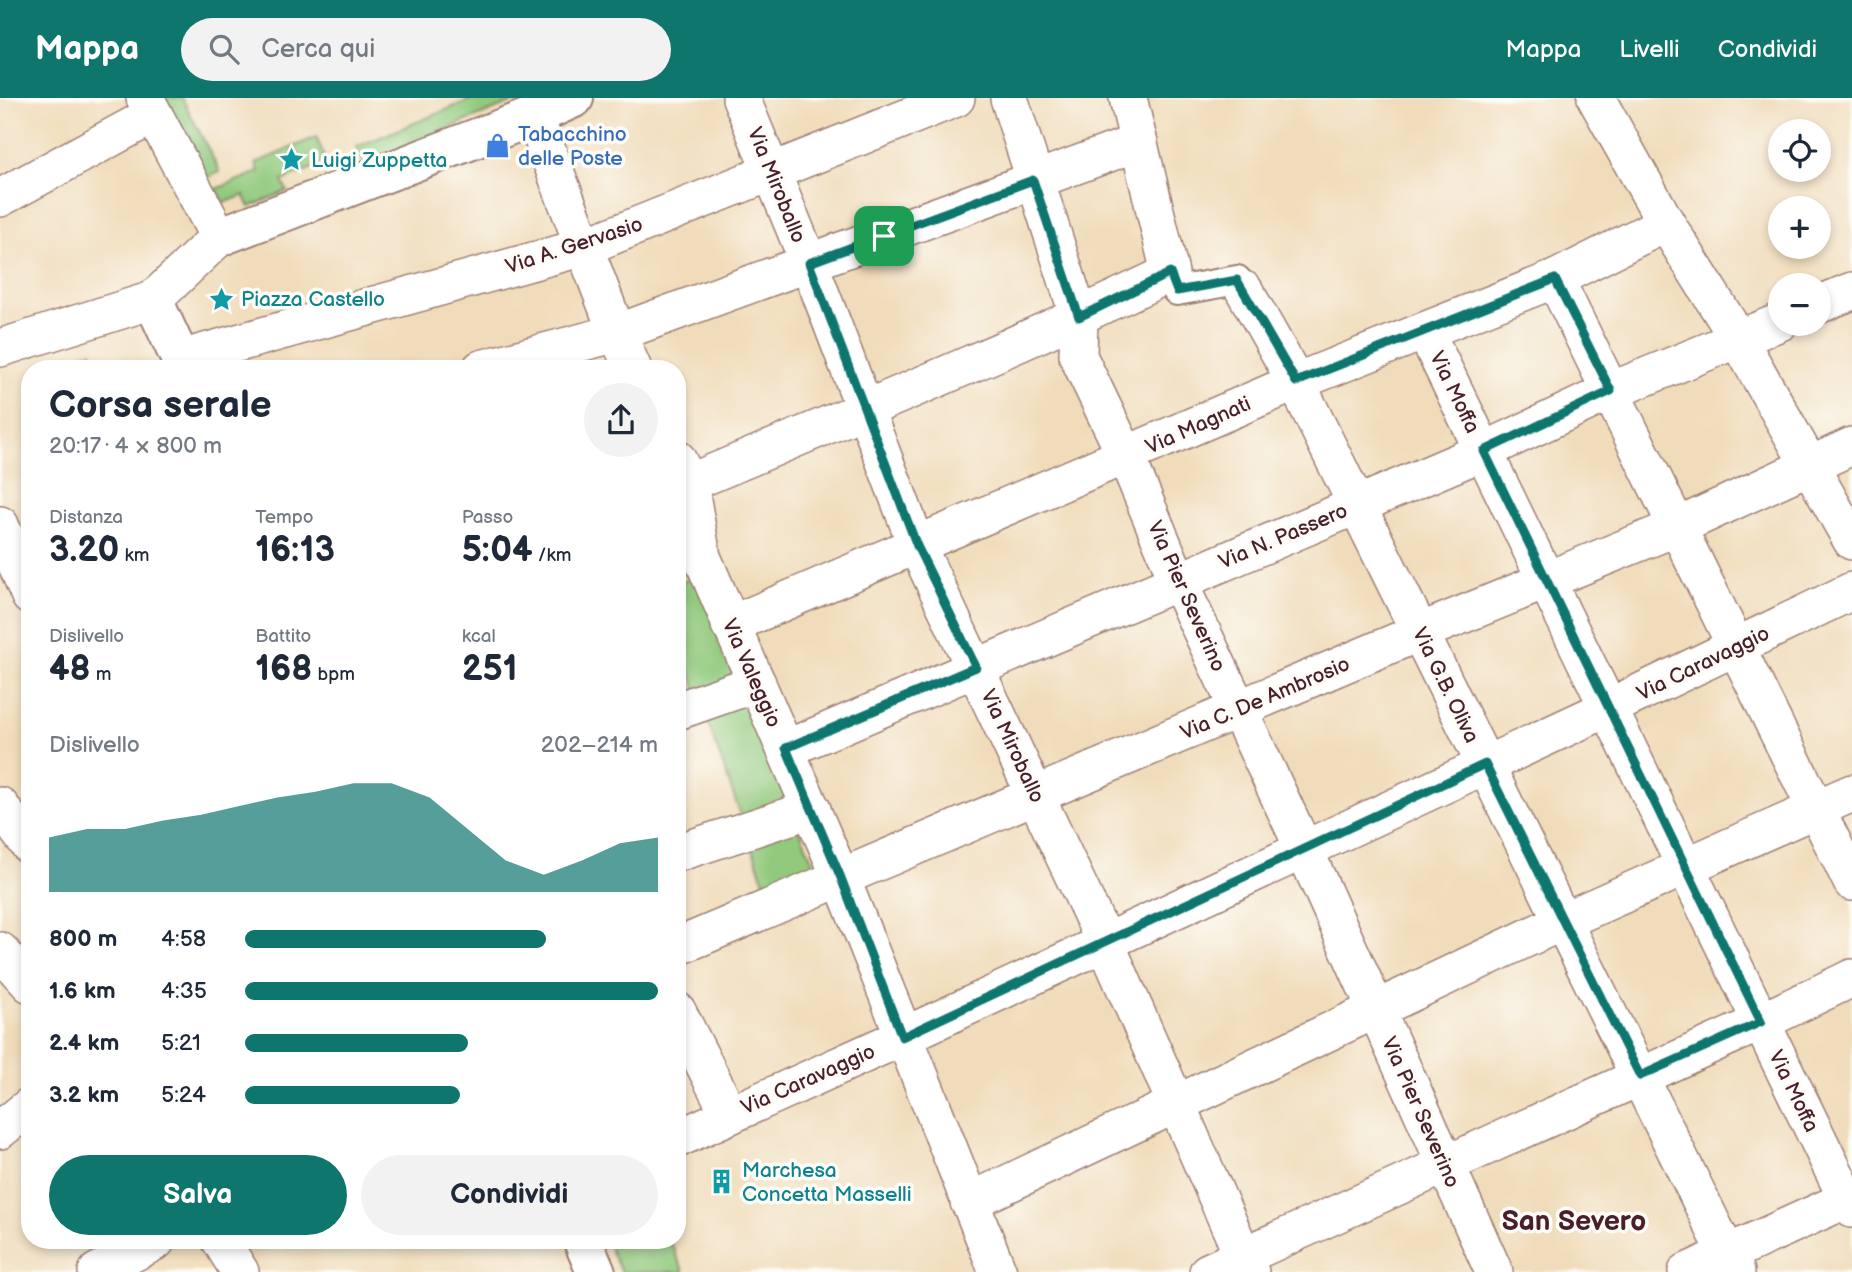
<!DOCTYPE html>
<html lang="it">
<head>
<meta charset="utf-8">
<style>
  :root { --surface:#fff; --page:#f2f2f3; --text:#1f2937; --muted:#747a83; --accent:#0f766e }
  body { margin:0; font-family:"Balsamiq Sans",sans-serif; background:var(--page); color:var(--text); height:100vh; display:flex; flex-direction:column; font-size:26px; white-space:nowrap }
  * { box-sizing:border-box; margin:0 }
  p { font-size:23px; color:var(--muted) }
  .icon { flex:none; width:38px; height:38px; fill:none; stroke:currentColor; stroke-width:2; stroke-linecap:round; stroke-linejoin:round }
  .map { position:relative; flex:1; overflow:hidden }
  .side { position:absolute; left:21px; top:262px; width:665px; height:889px; display:flex; flex-direction:column; background:var(--surface); border-radius:28px; box-shadow:0 4px 10px #0003 }
  .side>* { flex:none }
  .fabs { position:absolute; left:1768px; top:21px; display:grid; gap:14px }
  .fabs a { display:grid; place-items:center; width:63px; height:63px; border-radius:50%; background:var(--surface); box-shadow:0 4px 10px #0003; font-size:35px }
  .pin { position:absolute; display:grid; place-items:center; width:60px; height:60px; color:#fff; margin:-30px; border-radius:14px; box-shadow:0 4px 10px #0006 }
  .round { display:grid; place-items:center; flex:none; width:74px; height:74px; border-radius:37px; background:var(--page) }
  .head { display:flex; align-items:center; justify-content:space-between; height:119px; padding:0 28px }
  h1 { font-size:38px; font-weight:700; line-height:52px }
  .metrics { display:grid; grid-template-columns:repeat(3,1fr); gap:10px; height:119px; padding:7px 28px }
  .metrics div { display:grid; align-content:center }
  .metrics b { font-size:35px; font-weight:700 }
  .metrics small { font-size:19px; font-weight:400 }
  .metrics p { font-size:19px }
  .chart { height:196px; padding:14px 28px }
  .chart p { display:flex; justify-content:space-between }
  .chart svg { width:100%; height:126px; margin-top:7px; fill:var(--accent); opacity:.7 }
  .primary-button { display:flex; gap:14px; margin-top:auto; padding:14px 28px }
  .primary-button a { flex:1; height:80px; border-radius:42px; background:var(--accent); color:#fff; font-size:28px; font-weight:700; line-height:80px; text-align:center }
  .primary-button a+a { background:var(--page); color:var(--text) }
  ul { padding:0 28px; list-style:none; font-size:23px }
  li { display:grid; grid-template-columns:112px 84px 1fr; align-items:center; height:52px }
  li i { height:18px; border-radius:9px; background:var(--accent) }
  header { display:flex; align-items:center; gap:42px; box-sizing:border-box; height:98px; padding:0 35px; background:var(--accent); color:#fff }
  header strong { font-size:33px }
  nav { display:flex; gap:38px; margin-inline-start:auto; font-size:24px }
  .search { width:490px; height:63px; background:var(--page); display:flex; align-items:center; gap:18px; box-sizing:border-box; padding:0 24px; border-radius:38px; color:var(--muted); font-size:26px }
  .map>svg:first-child { display:block }
</style>
</head>
<body>
<header>
<strong>Mappa</strong>
<div class="search"><svg class="icon" aria-label="search" viewBox="0 0 24 24"><circle cx="10" cy="10" r="6"/><path d="M15 15l6 6"/></svg>Cerca qui</div>
<nav><a>Mappa</a><a>Livelli</a><a>Condividi</a></nav>
</header>
<div class="map">
<svg width="1852" height="1174" viewBox="0 0 1852 1174">
  <rect width="100%" height="100%" fill="#fdfcf7"/>
  <filter id="ink" filterUnits="userSpaceOnUse"><feTurbulence type="fractalNoise" baseFrequency=".0143" numOctaves="2"/><feDisplacementMap in="SourceGraphic" scale="14" xChannelSelector="R" yChannelSelector="G"/><feConvolveMatrix kernelMatrix="1 2 1 2 8 2 1 2 1" color-interpolation-filters="sRGB"/></filter>
  <filter id="wash" filterUnits="userSpaceOnUse"><feTurbulence type="fractalNoise" baseFrequency=".00686" numOctaves="4" result="noise"/><feDisplacementMap in="SourceGraphic" scale="28" xChannelSelector="R" yChannelSelector="G"/><feGaussianBlur stdDeviation="1.57" result="paint"/><feColorMatrix in="noise" values="0 0 0 0 0 0 0 0 0 0 0 0 0 0 0 0 0 1.4 0 .05"/><feComposite in="paint" operator="in"/></filter>
  <g filter="url(#wash)">
    <rect width="100%" height="100%" fill="#f0dcba"/>
    <!-- green -->
    <g fill="#91c97d" stroke="#6e7454" stroke-width="2">
      <polygon points="165,0 182,0 220,74 206,80"/>
      <polygon points="475,0 523,0 363,65 356,49"/>
      <polygon points="316,39 327,64 282,83 287,93 250,109 244,97 224,105 216,91 259,74 256,65"/>
      <polygon points="92,253 98,271 43,271"/>
      <polygon points="694,478 817,774 767,792 677,537 677,487"/>
      <polygon points="606,1143 670,1143 684,1174 621,1174"/>
    </g>
  </g>
  <g filter="url(#ink)">
    <g fill="none" stroke-linecap="round" stroke-linejoin="round">
      <defs>
        <polyline id="pedestrian" points="1170,175 1177,193 1237,182 1244,192"/>
        <g id="minor">
          <polyline points="741,0 809,165 917,448 1105,844 1250,1174"/>
          <polyline points="1009,0 1079,219 1078,258 1126,358 1178,483 1304,751 1494,1174"/>
          <polyline points="1596,0 1666,125 1739,242 1852,443"/>
          <polyline points="534,18 617,235 633,271"/>
          <polyline points="0,100 153,17"/>
          <polyline points="1555,181 1852,784"/>
          <polyline points="1244,192 1296,284 1736,1174"/>
          <polyline points="1818,207 1852,193"/>
          <polyline points="1425,233 1852,1111"/>
          <polyline points="0,250 153,202 219,139 145,0"/>
          <polyline points="180,261 584,149 956,0"/>
          <polyline points="481,271 617,235 1139,44"/>
          <polyline points="677,361 689,385 702,459 841,780 998,1174"/>
          <path d="M677 382 689 385C851 317 1013 251 1170 175L1128 0"/>
          <polyline points="0,427 30,498"/>
          <polyline points="730,527 1296,284 1555,181 1666,125"/>
          <polyline points="677,613 757,585"/>
          <polyline points="786,651 1484,353 1611,293 1780,224"/>
          <polyline points="0,708 30,748"/>
          <polyline points="677,755 812,711"/>
          <polyline points="677,849 1420,534 1677,429 1852,348"/>
          <polyline points="0,853 30,886"/>
          <polyline points="677,913 730,1017"/>
          <polyline points="0,1032 30,1008"/>
          <polyline points="677,1041 902,939 1608,610 1852,493"/>
          <polyline points="969,1104 1563,823 1852,695"/>
          <polyline points="221,1143 240,1174"/>
          <polyline points="97,1174 156,1143"/>
          <polyline points="1208,1174 1761,924 1852,880"/>
          <polyline points="1687,1174 1852,1099"/>
        </g>
        <g id="tertiary">
          <polyline points="219,139 534,18 574,0"/>
          <polyline points="153,202 185,271"/>
          <polyline points="583,1143 596,1174"/>
        </g>
      </defs>
      <!-- pedestrian casing -->
      <use href="#pedestrian" stroke="#9d7e72" stroke-width="32"/>
      <!-- minor casing -->
      <use href="#minor" stroke="#9d7e72" stroke-width="40"/>
      <!-- tertiary casing -->
      <use href="#tertiary" stroke="#9d7e72" stroke-width="42"/>
      <!-- pedestrian -->
      <use href="#pedestrian" stroke="#fff" stroke-width="28"/>
      <!-- minor -->
      <use href="#minor" stroke="#fff" stroke-width="37"/>
      <!-- tertiary -->
      <use href="#tertiary" stroke="#fff" stroke-width="38"/>
    </g>
  </g>
  <g fill="none" stroke-linecap="round" stroke-linejoin="round" filter="url(#ink)">
    <defs>
      <polygon id="route" points="1033,82 1079,219 1170,175 1177,193 1237,182 1296,284 1555,181 1611,293 1484,353 1761,924 1640,978 1485,666 902,939 841,780 786,650 976,569 917,448 809,165"/>
    </defs>
    <!-- route casing -->
    <use href="#route" stroke="#fff" stroke-width="14"/>
    <!-- route -->
    <use href="#route" stroke="#0f766e" stroke-width="9"/>
  </g>
  <!-- icons -->
  <defs>
    <symbol id="shop-bare" viewBox="-9 -9 18 18"><path d="M-5-2.5h2.3a2.7 3.5 0 0 1 5.4 0H5L5.5 6h-11ZM-1.5-2.5h3a1.5 2.3 0 0 0-3 0Z" fill="#3f7fe0" stroke="#fdfcf7" stroke-width="2.5" paint-order="stroke"/></symbol>
    <symbol id="sight-bare" viewBox="-9 -9 18 18"><path d="M0-6L1.8-2.2L6-1.7L2.9 1.2L3.7 5.4L0 3.3L-3.7 5.4L-2.9 1.2L-6-1.7L-1.8-2.2Z" fill="#0f9aa8" stroke="#fdfcf7" stroke-width="2.5" paint-order="stroke"/></symbol>
    <symbol id="building-bare" viewBox="-9 -9 18 18"><path d="M-4-6H4V6H1V3H-1V6H-4ZM-2.5-4.3h1.7v1.8h-1.7ZM.8-4.3h1.7v1.8H.8ZM-2.5-1h1.7V.8h-1.7ZM.8-1h1.7V.8H.8Z" fill="#0f9aa8" stroke="#fdfcf7" stroke-width="2.5" paint-order="stroke"/></symbol>
  </defs>
  <g fill-rule="evenodd">
    <use href="#shop-bare" x="480" y="30" width="35" height="35"/>
    <use href="#sight-bare" x="274" y="44" width="35" height="35"/>
    <use href="#sight-bare" x="204" y="184" width="35" height="35"/>
    <use href="#building-bare" x="704" y="1066" width="35" height="35"/>
  </g>
  <g text-anchor="middle" stroke-width="7" stroke-linejoin="round" paint-order="stroke">
    <!-- shop labels -->
    <g font-size="21" fill="#366cbe" stroke="#fdfcf7" text-anchor="start">
      <text x="518" y="43">Tabacchino<tspan x="518" dy="24">delle Poste</tspan></text>
    </g>
    <!-- culture labels -->
    <g font-size="21" fill="#0d838f" stroke="#fdfcf7" text-anchor="start">
      <text x="311" y="69">Luigi Zuppetta</text>
      <text x="241" y="208">Piazza Castello</text>
      <text x="742" y="1079">Marchesa<tspan x="742" dy="24">Concetta Masselli</tspan></text>
    </g>
    <!-- street labels -->
    <g font-size="21" fill="#4a1f2b" stroke="#fdfcf7">
      <text transform="translate(777 87) rotate(68)" y="7">Via Miroballo</text>
      <text transform="translate(574 147) rotate(-18)" y="7">Via A. Gervasio</text>
      <text transform="translate(1455 294) rotate(64)" y="7">Via Moffa</text>
      <text transform="translate(1198 327) rotate(-24)" y="7">Via Magnati</text>
      <text transform="translate(1283 438) rotate(-23)" y="7">Via N. Passero</text>
      <text transform="translate(1187 498) rotate(66)" y="7">Via Pier Severino</text>
      <text transform="translate(1703 565) rotate(-26)" y="7">Via Caravaggio</text>
      <text transform="translate(752 575) rotate(66)" y="7">Via Valeggio</text>
      <text transform="translate(1446 587) rotate(64)" y="7">Via G.B. Oliva</text>
      <text transform="translate(1265 600) rotate(-23)" y="7">Via C. De Ambrosio</text>
      <text transform="translate(1013 648) rotate(65)" y="7">Via Miroballo</text>
      <text transform="translate(808 981) rotate(-24)" y="7">Via Caravaggio</text>
      <text transform="translate(1794 993) rotate(64)" y="7">Via Moffa</text>
      <text transform="translate(1421 1014) rotate(66)" y="7">Via Pier Severino</text>
    </g>
    <!-- district labels -->
    <g font-size="28" font-weight="bold" fill="#4a1f2b" stroke="#fdfcf7">
      <text x="1574" y="1132">San Severo</text>
    </g>
  </g>
</svg>
<div class="fabs">
<a><svg class="icon" aria-label="locate" viewBox="0 0 24 24"><circle cx="12" cy="12" r="6"/><path d="M12 2v4M12 18v4M2 12h4M18 12h4"/></svg></a>
<a>+</a>
<a>−</a>
</div>
<div class="pin" style="left:884px;top:138px;background:#1e9e55"><svg class="icon" aria-label="arrive" viewBox="0 0 24 24"><path d="M6 21V4h12l-3 4 3 4H6"/></svg></div>
<section class="side">
<div class="head"><div><h1>Corsa serale</h1><p>20:17 · 4 × 800 m</p></div><a class="round"><svg class="icon" aria-label="share" viewBox="0 0 24 24"><path d="M12 15V3M7 8l5-5 5 5M5 13v7h14v-7"/></svg></a></div>
<div class="metrics">
<div><p>Distanza</p><b>3.20<small> km</small></b></div>
<div><p>Tempo</p><b>16:13</b></div>
<div><p>Passo</p><b>5:04<small> /km</small></b></div>
</div>
<div class="metrics">
<div><p>Dislivello</p><b>48<small> m</small></b></div>
<div><p>Battito</p><b>168<small> bpm</small></b></div>
<div><p>kcal</p><b>251</b></div>
</div>
<div class="chart"><p><span>Dislivello</span>202–214 m</p>
<svg viewBox="0 0 160 44" preserveAspectRatio="none"><path d="M0 44V25L10 22L20 22L30 19L40 17L50 14L60 11L70 9L80 6L90 6L100 11L110 22L120 33L130 38L140 33L150 27L160 25V44z"/></svg>
</div>
<ul>
<li><b>800 m</b>4:58<i style="width:73%"></i></li>
<li><b>1.6 km</b>4:35<i style="width:100%"></i></li>
<li><b>2.4 km</b>5:21<i style="width:54%"></i></li>
<li><b>3.2 km</b>5:24<i style="width:52%"></i></li>
</ul>
<div class="primary-button"><a>Salva</a><a>Condividi</a></div>
</section>
</div>
</body>
</html>
